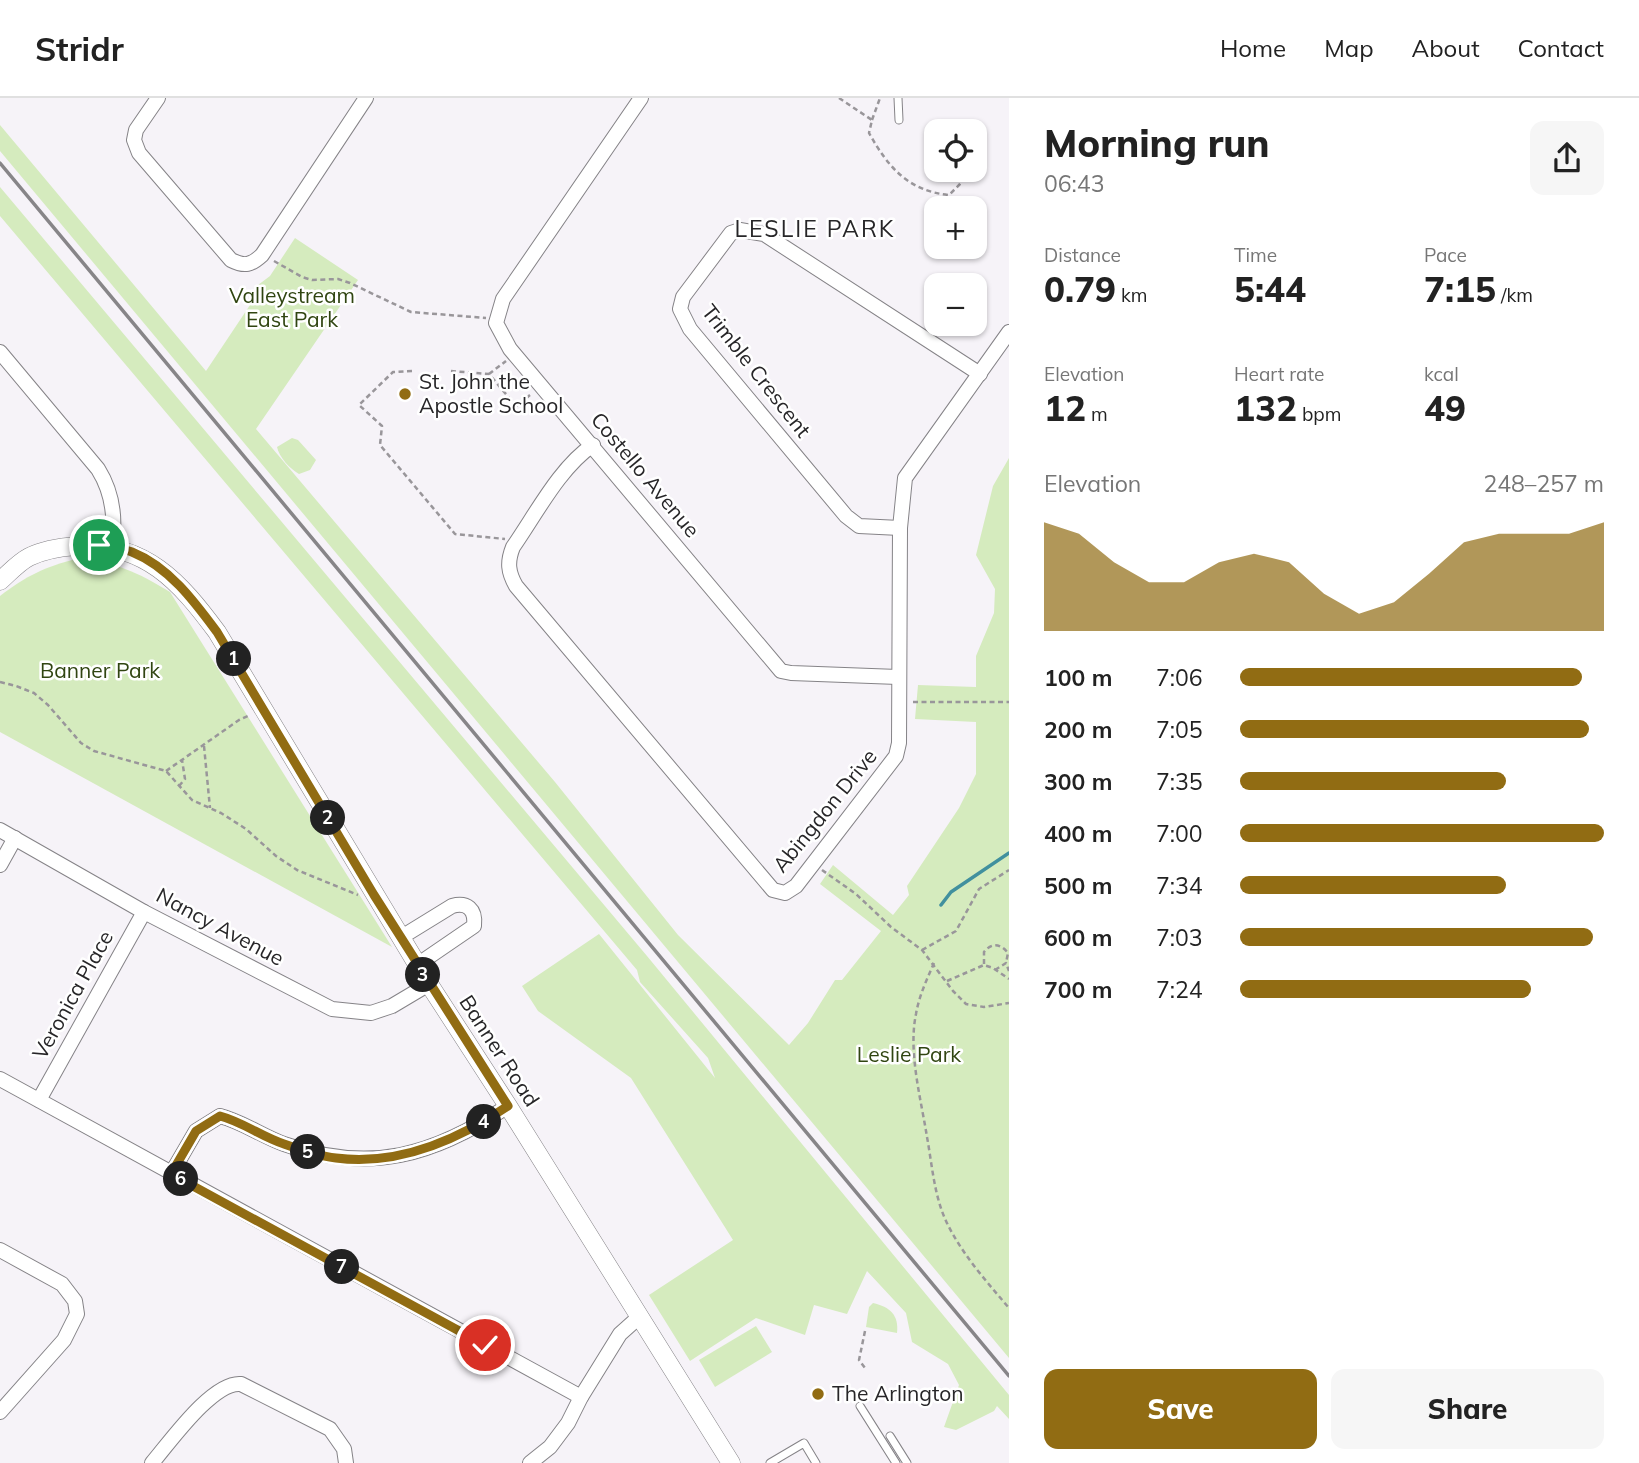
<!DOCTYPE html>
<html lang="en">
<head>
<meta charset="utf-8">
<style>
  :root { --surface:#fff; --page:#f6f6f6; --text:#222; --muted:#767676; --line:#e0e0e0; --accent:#916c13 }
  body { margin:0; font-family:Mulish,sans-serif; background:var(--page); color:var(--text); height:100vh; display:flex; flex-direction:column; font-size:26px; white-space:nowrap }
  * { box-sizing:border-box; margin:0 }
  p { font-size:23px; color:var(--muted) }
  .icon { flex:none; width:38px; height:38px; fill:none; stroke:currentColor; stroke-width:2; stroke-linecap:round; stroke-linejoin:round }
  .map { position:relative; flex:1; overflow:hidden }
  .details { display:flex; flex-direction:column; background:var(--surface); width:630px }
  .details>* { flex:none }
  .fabs { position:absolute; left:924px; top:21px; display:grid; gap:14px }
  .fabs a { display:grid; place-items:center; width:63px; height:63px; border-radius:14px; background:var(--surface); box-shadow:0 2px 5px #0004; font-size:35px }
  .pin { position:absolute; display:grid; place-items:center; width:60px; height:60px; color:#fff; margin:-30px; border:4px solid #fff; border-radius:50%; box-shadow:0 2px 7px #0007 }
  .km { position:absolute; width:35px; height:35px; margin:-18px; border-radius:50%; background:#222; color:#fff; font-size:19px; line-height:35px; text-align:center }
  .round { display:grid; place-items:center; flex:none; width:74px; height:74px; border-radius:14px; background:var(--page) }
  .head { display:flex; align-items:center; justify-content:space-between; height:119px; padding:0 35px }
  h1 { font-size:38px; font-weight:800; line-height:52px }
  .metrics { display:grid; grid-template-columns:repeat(3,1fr); gap:10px; height:119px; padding:7px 35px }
  .metrics div { display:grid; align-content:center }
  .metrics b { font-size:35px; font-weight:800 }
  .metrics small { font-size:19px; font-weight:400 }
  .metrics p { font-size:19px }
  .chart { height:196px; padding:14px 35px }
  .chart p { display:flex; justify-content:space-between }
  .chart svg { width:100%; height:126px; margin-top:7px; fill:var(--accent); opacity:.7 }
  .button { display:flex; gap:14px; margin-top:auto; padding:14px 35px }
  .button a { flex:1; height:80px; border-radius:14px; background:var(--accent); color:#fff; font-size:28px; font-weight:800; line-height:80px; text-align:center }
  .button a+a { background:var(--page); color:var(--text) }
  ul { padding:0 35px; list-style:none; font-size:23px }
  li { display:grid; grid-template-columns:112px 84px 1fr; align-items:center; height:52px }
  li i { height:18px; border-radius:9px; background:var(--accent) }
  header { display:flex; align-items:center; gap:42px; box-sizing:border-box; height:98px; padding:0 35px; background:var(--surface); border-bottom:2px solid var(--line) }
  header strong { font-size:33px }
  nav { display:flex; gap:38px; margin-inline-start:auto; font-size:24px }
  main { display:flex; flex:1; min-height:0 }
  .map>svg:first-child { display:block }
</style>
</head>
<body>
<header>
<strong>Stridr</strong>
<nav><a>Home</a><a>Map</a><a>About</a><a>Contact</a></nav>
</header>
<main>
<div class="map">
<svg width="1009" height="1365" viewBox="0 0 1009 1365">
  <rect width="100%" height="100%" fill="#f6f3f8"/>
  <!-- green -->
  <g fill="#d5ebbe">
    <polygon points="0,27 206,273 254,201 258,187 270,178 295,140 358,182 256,331 555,684 678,837 789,947 808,925 835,882 842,882 881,833 820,786 833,767 893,817 909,797 907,788 959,710 976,676 976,624 915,621 918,587 976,589 976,558 994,515 995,491 976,457 993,388 1009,360 1009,1260 0,53"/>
    <polygon points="0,89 647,858 1009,1297 1009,1321 997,1308 994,1313 956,1332 944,1329 959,1287 948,1266 912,1244 906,1215 867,1173 847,1216 814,1207 805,1237 756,1220 690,1263 649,1197 733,1142 631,980 538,913 522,888 599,836 715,980 708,960 640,884 637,872 0,118"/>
    <path d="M292 340 298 342 316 362 310 372 299 376C290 371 279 359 277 349Z"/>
    <path d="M77 461C118 465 135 473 170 494L392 849 0 634V498C26 478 46 468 77 461Z"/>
    <path d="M873 1205C890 1209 899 1217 897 1235L866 1229 869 1209Z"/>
    <polygon points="756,1228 772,1254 715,1289 699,1262"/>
  </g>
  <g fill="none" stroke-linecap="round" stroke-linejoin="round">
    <!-- stream -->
    <polyline stroke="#41909e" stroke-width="3.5" points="941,807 951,794 1009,755"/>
    <defs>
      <g id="service">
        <polyline points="898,0 899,22"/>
        <polyline points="860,1308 896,1365"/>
        <polyline points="890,1338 907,1365"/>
        <polyline points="770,1365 804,1345 816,1365"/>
      </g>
      <g id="minor">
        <path d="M158 0 136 32 134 42 139 55 231 162C245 169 251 167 262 157L366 0"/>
        <polyline points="641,0 503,201 496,225 510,251 781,573 791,575 898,579"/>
        <path d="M0 254 98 371C113 395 116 423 111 450"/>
        <path d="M593 347C560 369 536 416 513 449 507 464 508 474 516 488L773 792 785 795 796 788 896 658 899 645 900 430 905 380 1009 234"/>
        <polyline points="900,430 859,428 846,418 690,231 680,211 683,199 731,135 740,132 764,136 980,276"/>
        <polyline points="0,732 144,814 332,911 371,915 392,908 429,886"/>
        <polyline points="0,767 15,740"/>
        <path d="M400 840 452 808C467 804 476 811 474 828L417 867"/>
        <polyline points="0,981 581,1299"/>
        <polyline points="39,1002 144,814"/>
        <path d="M171 1076 196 1033 220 1018C243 1024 262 1038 284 1046 370 1076 434 1058 508 1008"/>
        <polyline points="0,1152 62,1186 75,1203 77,1216 64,1242 0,1314"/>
        <path d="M152 1365C170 1344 213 1283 241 1286L330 1331 344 1351 346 1365"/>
        <polyline points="530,1365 550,1349 568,1325 581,1299 620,1236 639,1219"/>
      </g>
      <path id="tertiary" d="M0 483C9 475 19 464 29 459 43 452 62 449 77 448 145 444 180 484 217 534L429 886 508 1008 731 1365"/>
    </defs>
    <!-- service casing -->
    <use href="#service" stroke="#858387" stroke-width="9"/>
    <!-- minor casing -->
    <use href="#minor" stroke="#858387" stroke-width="16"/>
    <!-- tertiary casing -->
    <use href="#tertiary" stroke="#858387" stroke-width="19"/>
    <!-- path -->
    <g stroke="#99969a" stroke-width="2.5" stroke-dasharray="5 3.5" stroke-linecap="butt">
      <path d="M839 0 872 22 869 35C888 69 908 93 949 97L960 86 971 72"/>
      <polyline points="872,22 880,0"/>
      <polyline points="274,163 302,179 312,182 338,181 350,185 411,214 486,220"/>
      <polyline points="412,273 393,274 359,307 382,328 380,347 455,436 505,441"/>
      <polyline points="451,273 489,276 516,308 530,297"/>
      <polyline points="489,276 506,263"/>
      <polyline points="0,584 16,588 34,595 48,607 81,645 94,653 166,673 192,702 221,715 246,731 276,758 297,772 358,797"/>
      <polyline points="913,604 1009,604"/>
      <polyline points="204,648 210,710"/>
      <polyline points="166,673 239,622 250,617"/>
      <polyline points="179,688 185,681 182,662"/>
      <polyline points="822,772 856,796 891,829 922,852 953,893 966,906 984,909 1009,905"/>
      <polyline points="922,852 956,833 979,791 1009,772"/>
      <path d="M934 865C927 881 919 898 916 916 908 954 921 1001 927 1039 932 1066 934 1097 946 1123 961 1155 986 1183 1009 1210"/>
      <path d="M984 866V854C992 844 1001 846 1008 855L1006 865"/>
      <polyline points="995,872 1006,865 1009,873"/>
      <polyline points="947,883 984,867 993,870 1009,881"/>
      <polyline points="865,1233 859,1262 865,1270"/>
    </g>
    <!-- service -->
    <use href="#service" stroke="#fff" stroke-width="7"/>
    <!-- minor -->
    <use href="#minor" stroke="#fff" stroke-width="14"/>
    <!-- tertiary -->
    <use href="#tertiary" stroke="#fff" stroke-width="18"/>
    <!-- rail -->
    <polyline stroke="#878588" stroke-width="3.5" points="0,65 1009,1278"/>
  </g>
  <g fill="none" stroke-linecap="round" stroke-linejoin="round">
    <defs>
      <path id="route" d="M99 447C109 449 122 450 132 454 169 469 194 503 217 534L374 797 508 1008C458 1042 398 1068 336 1060 318 1058 301 1052 284 1046 262 1039 243 1024 220 1018L196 1033 171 1076 485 1247"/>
    </defs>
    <!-- route casing -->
    <use href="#route" stroke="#fff" stroke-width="14"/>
    <!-- route -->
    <use href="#route" stroke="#916c13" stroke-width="9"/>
  </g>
  <!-- markers -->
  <g fill="#916c13" stroke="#fff" stroke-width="2.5">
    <circle cx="405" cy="296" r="7"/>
    <circle cx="818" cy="1296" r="7"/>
  </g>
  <g text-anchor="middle" stroke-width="5" stroke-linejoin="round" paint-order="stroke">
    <!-- park labels -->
    <g font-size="21" fill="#304511" stroke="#fff">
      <text x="292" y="205">Valleystream<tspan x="292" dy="24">East Park</tspan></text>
      <text x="100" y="580">Banner Park</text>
      <text x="909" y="964">Leslie Park</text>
    </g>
    <!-- street labels -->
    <g font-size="21" fill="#272628" stroke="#fff">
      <text transform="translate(756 273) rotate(52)" y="7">Trimble Crescent</text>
      <text transform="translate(645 377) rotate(50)" y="7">Costello Avenue</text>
      <text transform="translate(825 713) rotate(-51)" y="7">Abingdon Drive</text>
      <text transform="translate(220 829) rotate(28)" y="7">Nancy Avenue</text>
      <text transform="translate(73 897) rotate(-61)" y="7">Veronica Place</text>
      <text transform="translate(499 953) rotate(57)" y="7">Banner Road</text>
    </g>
    <!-- poi labels -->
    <g font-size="21" fill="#272628" stroke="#fff" text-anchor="start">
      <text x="419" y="291">St. John the<tspan x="419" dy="24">Apostle School</tspan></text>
      <text x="832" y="1303">The Arlington</text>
    </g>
    <!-- neighbourhood labels -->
    <g font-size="23" letter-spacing="2" fill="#272628" stroke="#fff">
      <text x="815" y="139">LESLIE PARK</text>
    </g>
  </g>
</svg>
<div class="fabs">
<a><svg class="icon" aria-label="locate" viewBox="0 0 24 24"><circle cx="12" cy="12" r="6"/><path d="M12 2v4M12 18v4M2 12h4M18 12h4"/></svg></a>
<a>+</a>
<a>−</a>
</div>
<div class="pin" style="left:99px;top:447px;background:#1e9e55"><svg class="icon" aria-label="arrive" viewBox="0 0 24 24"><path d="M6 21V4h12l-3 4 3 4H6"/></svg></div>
<div class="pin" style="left:485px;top:1247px;background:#d93025"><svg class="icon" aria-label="check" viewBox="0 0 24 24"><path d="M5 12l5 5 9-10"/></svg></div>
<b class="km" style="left:234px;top:561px">1</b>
<b class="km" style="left:328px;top:720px">2</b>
<b class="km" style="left:423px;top:877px">3</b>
<b class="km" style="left:484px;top:1024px">4</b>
<b class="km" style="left:308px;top:1054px">5</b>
<b class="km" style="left:181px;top:1081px">6</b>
<b class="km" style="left:342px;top:1169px">7</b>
</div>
<section class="details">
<div class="head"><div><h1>Morning run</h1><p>06:43</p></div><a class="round"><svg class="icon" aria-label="share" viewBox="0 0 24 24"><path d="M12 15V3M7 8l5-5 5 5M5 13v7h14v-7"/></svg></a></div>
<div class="metrics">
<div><p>Distance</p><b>0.79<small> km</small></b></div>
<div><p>Time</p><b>5:44</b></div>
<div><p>Pace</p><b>7:15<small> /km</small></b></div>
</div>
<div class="metrics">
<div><p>Elevation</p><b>12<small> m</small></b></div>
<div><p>Heart rate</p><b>132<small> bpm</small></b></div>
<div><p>kcal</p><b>49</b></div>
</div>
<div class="chart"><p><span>Elevation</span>248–257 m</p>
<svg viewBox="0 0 160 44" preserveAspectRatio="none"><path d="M0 44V6L10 10L20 20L30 27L40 27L50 20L60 17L70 20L80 31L90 38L100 34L110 24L120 13L130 10L140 10L150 10L160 6V44z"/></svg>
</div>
<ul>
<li><b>100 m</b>7:06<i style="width:94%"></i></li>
<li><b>200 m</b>7:05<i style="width:96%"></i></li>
<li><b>300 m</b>7:35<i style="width:73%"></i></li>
<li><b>400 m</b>7:00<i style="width:100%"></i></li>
<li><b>500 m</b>7:34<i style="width:73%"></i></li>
<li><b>600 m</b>7:03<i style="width:97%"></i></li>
<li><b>700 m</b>7:24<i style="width:80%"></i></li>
</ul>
<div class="button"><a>Save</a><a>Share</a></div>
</section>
</main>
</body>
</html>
